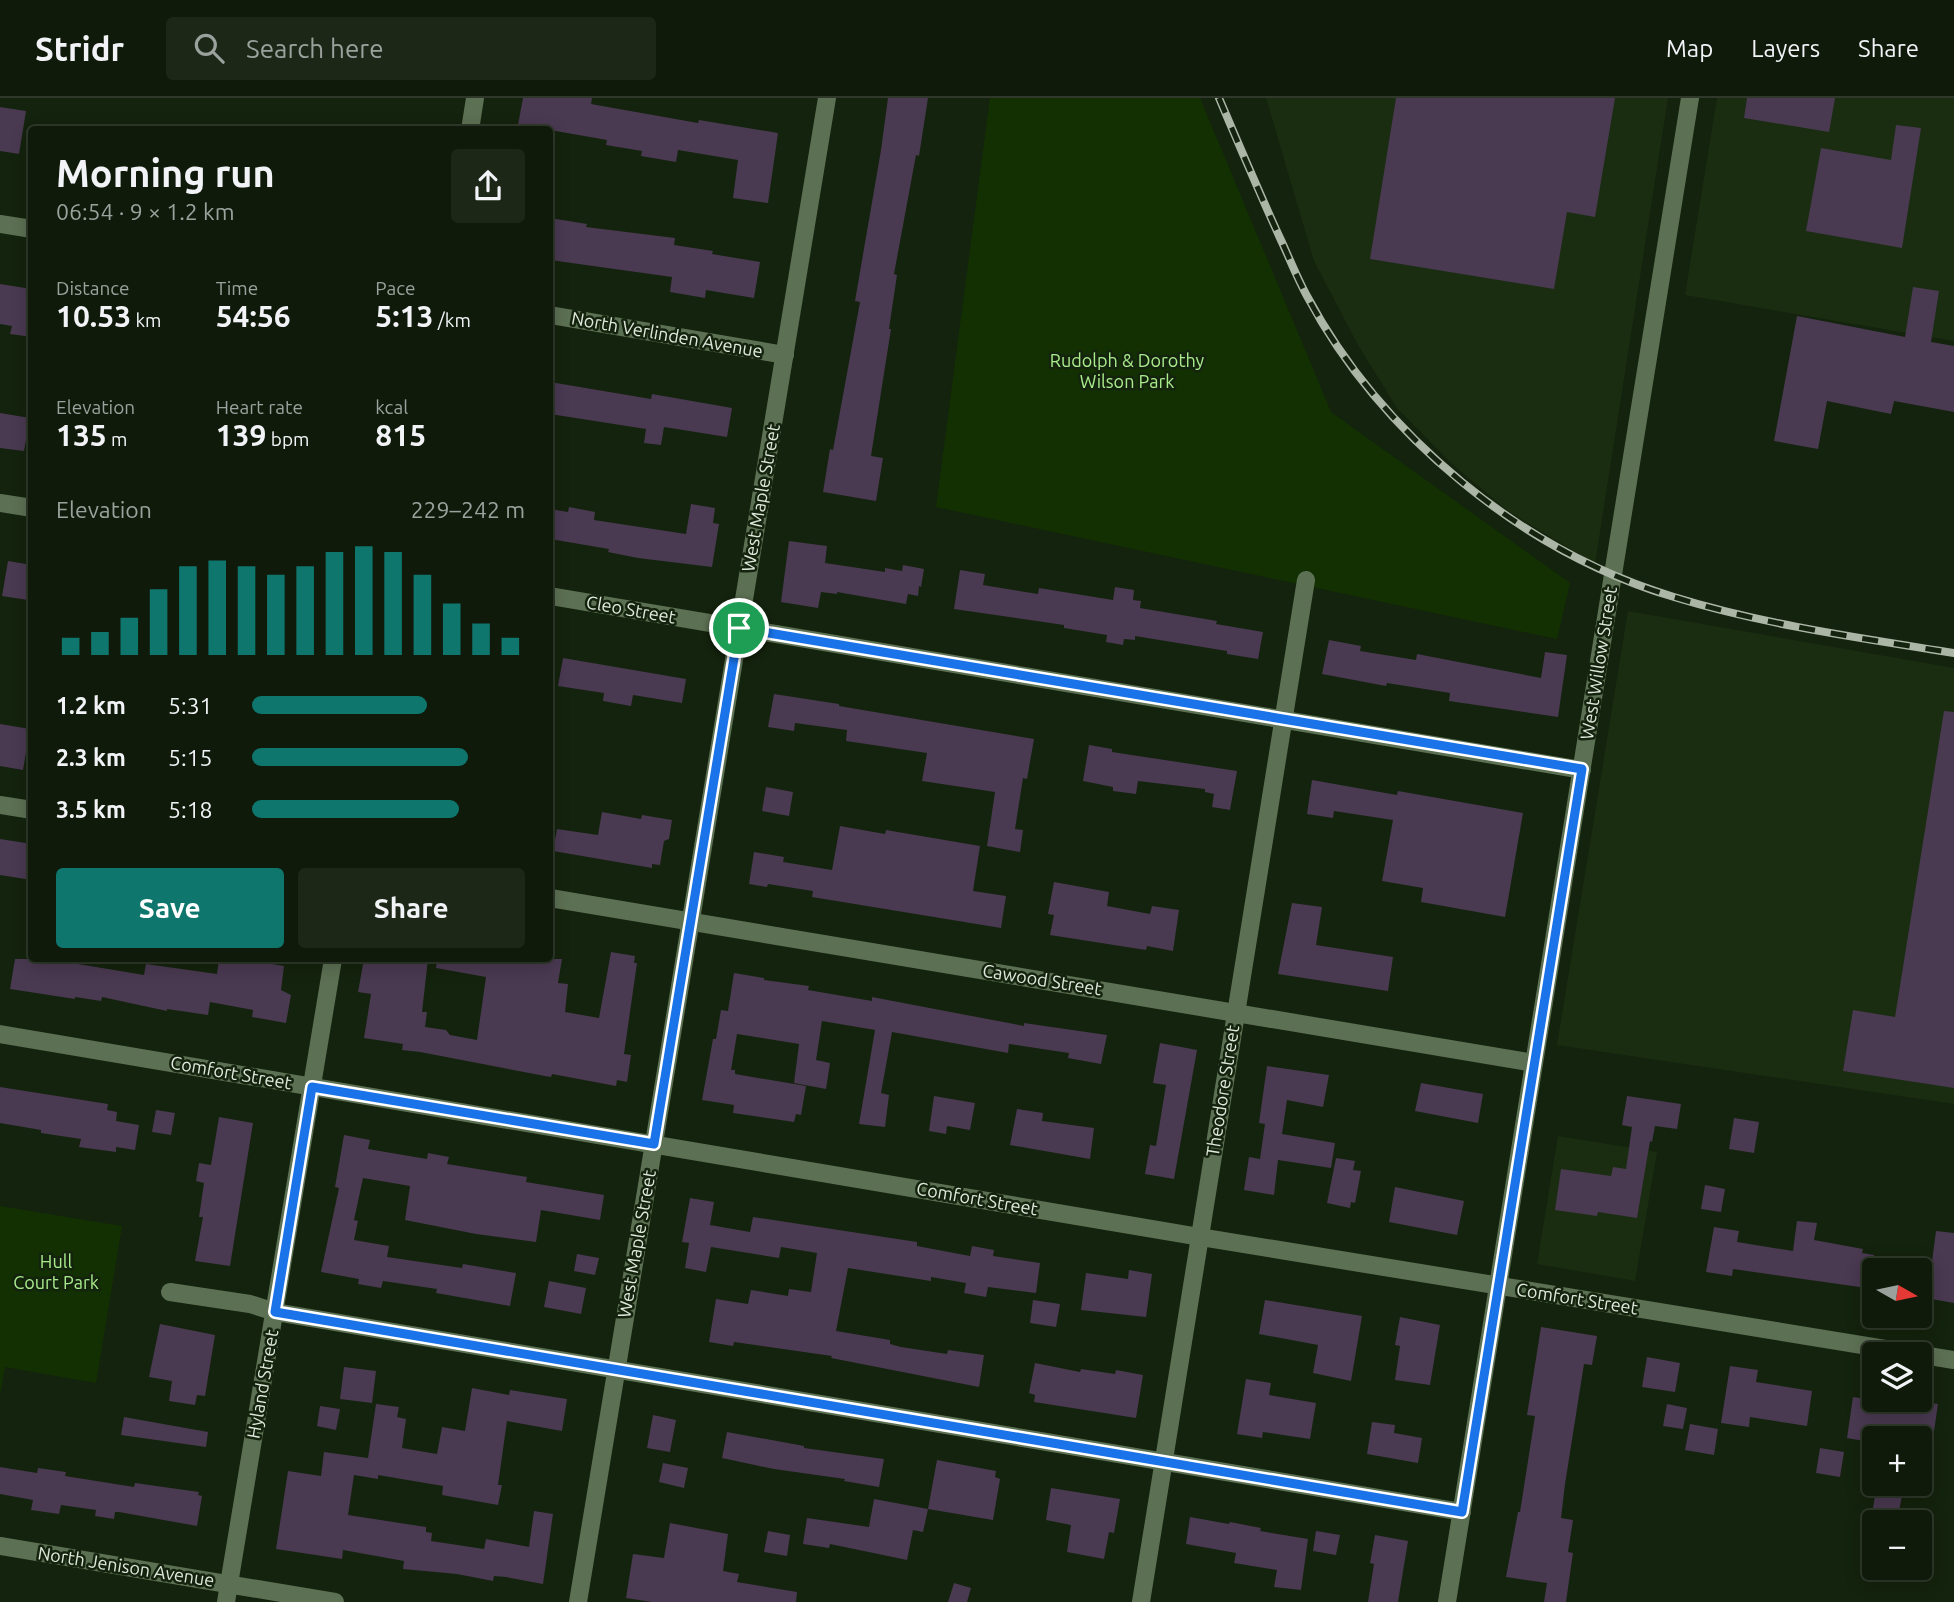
<!DOCTYPE html>
<html lang="en">
<head>
<meta charset="utf-8">
<style>
  :root { --surface:#0f1a0a; --page:#1d2718; --text:#f1f3f6; --muted:#9ba19c; --line:#2f382b; --accent:#0f766e }
  body { margin:0; font-family:Ubuntu,sans-serif; background:var(--page); color:var(--text); height:100vh; display:flex; flex-direction:column; font-size:26px; white-space:nowrap }
  * { box-sizing:border-box; margin:0 }
  p { font-size:23px; color:var(--muted) }
  .icon { flex:none; width:38px; height:38px; fill:none; stroke:currentColor; stroke-width:2; stroke-linecap:round; stroke-linejoin:round }
  .map { position:relative; flex:1; overflow:hidden }
  .panel { position:absolute; left:28px; top:28px; width:525px; height:836px; display:flex; flex-direction:column; background:var(--surface); border-radius:7px; box-shadow:0 4px 18px #0003,0 0 0 2px var(--line) }
  .panel>* { flex:none }
  .needle { width:46px; rotate:99deg }
  .fabs { position:absolute; left:1862px; top:1160px; display:grid; gap:14px }
  .fabs a { display:grid; place-items:center; width:70px; height:70px; border-radius:7px; background:var(--surface); box-shadow:0 4px 18px #0003,0 0 0 2px var(--line); font-size:35px }
  .pin { position:absolute; display:grid; place-items:center; width:60px; height:60px; color:#fff; margin:-30px; border:4px solid #fff; border-radius:50%; box-shadow:0 2px 7px #0007 }
  .round { display:grid; place-items:center; flex:none; width:74px; height:74px; border-radius:7px; background:var(--page) }
  .headline { display:flex; align-items:center; justify-content:space-between; height:119px; padding:0 28px }
  h1 { font-size:38px; font-weight:600; line-height:52px }
  .stats { display:grid; grid-template-columns:repeat(3,1fr); gap:10px; height:119px; padding:7px 28px }
  .stats div { display:grid; align-content:center }
  .stats b { font-size:30px; font-weight:600 }
  .stats small { font-size:19px; font-weight:400 }
  .stats p { font-size:19px }
  .chart { height:196px; padding:14px 28px }
  .chart p { display:flex; justify-content:space-between }
  .chart svg { width:100%; height:126px; margin-top:7px; stroke:var(--accent); stroke-width:6 }
  .primary-button { display:flex; gap:14px; margin-top:auto; padding:14px 28px }
  .primary-button a { flex:1; height:80px; border-radius:7px; background:var(--accent); color:#fff; font-size:28px; font-weight:600; line-height:80px; text-align:center }
  .primary-button a+a { background:var(--page); color:var(--text) }
  ul { padding:0 28px; list-style:none; font-size:23px }
  li { display:grid; grid-template-columns:112px 84px 1fr; align-items:center; height:52px }
  li i { height:18px; border-radius:9px; background:var(--accent) }
  header { display:flex; align-items:center; gap:42px; box-sizing:border-box; height:98px; padding:0 35px; background:var(--surface); border-bottom:2px solid var(--line) }
  header strong { font-size:33px }
  nav { display:flex; gap:38px; margin-inline-start:auto; font-size:24px }
  .search { width:490px; height:63px; background:var(--page); display:flex; align-items:center; gap:18px; box-sizing:border-box; padding:0 24px; border-radius:7px; color:var(--muted); font-size:26px }
  .map>svg:first-child { display:block }
</style>
</head>
<body>
<header>
<strong>Stridr</strong>
<div class="search"><svg class="icon" aria-label="search" viewBox="0 0 24 24"><circle cx="10" cy="10" r="6"/><path d="M15 15l6 6"/></svg>Search here</div>
<nav><a>Map</a><a>Layers</a><a>Share</a></nav>
</header>
<div class="map">
<svg width="1954" height="1504" viewBox="0 0 1954 1504">
  <rect width="100%" height="100%" fill="#14230d"/>
  <!-- built -->
  <g fill="#1a2d11">
    <polygon points="1266,0 1668,0 1595,466 1508,413 1451,365 1397,310 1358,247 1314,163"/>
    <polygon points="1717,0 1954,0 1954,243 1685,197"/>
    <polygon points="1628,513 1954,570 1954,1006 1557,947"/>
    <polygon points="1558,1038 1657,1054 1635,1183 1537,1166"/>
  </g>
  <!-- green -->
  <g fill="#133003">
    <polygon points="990,0 1200,0 1331,314 1570,485 1557,541 936,409"/>
    <polygon points="0,1108 122,1128 96,1285 5,1269 0,1297"/>
  </g>
  <!-- building -->
  <g fill="#493951">
    <polygon points="523,0 592,0 591,6 698,25 699,22 778,35 768,105 733,100 738,62 678,52 676,64 641,58 642,53 606,47 607,42 550,32 517,32"/>
    <polygon points="888,0 928,0 919,58 916,57 894,176 897,177 889,231 891,231 871,358 883,360 876,403 823,394 830,351 833,352 860,204 855,203 881,52"/>
    <polygon points="1396,0 1615,0 1595,119 1567,114 1554,191 1370,161"/>
    <polygon points="1747,0 1835,0 1829,34 1744,20"/>
    <polygon points="0,9 26,13 19,56 0,53"/>
    <polygon points="1896,27 1921,30 1902,150 1806,133 1821,50 1891,62"/>
    <polygon points="550,120 587,126 586,129 675,140 674,147 713,153 712,156 760,164 754,200 706,192 705,200 670,194 672,179 550,162"/>
    <polygon points="0,186 32,191 32,239 10,236 12,228 0,226"/>
    <polygon points="1913,189 1939,193 1931,244 1954,248 1954,314 1894,303 1891,316 1827,303 1818,351 1774,343 1797,218 1905,239"/>
    <polygon points="550,284 651,301 652,296 732,310 727,339 664,329 661,347 644,345 646,331 550,316"/>
    <polygon points="0,315 30,320 24,353 0,350"/>
    <polygon points="691,406 715,410 713,425 719,426 712,469 638,460 608,454 609,451 550,441 550,411 568,414 569,409 595,414 594,422 686,436"/>
    <polygon points="789,443 827,448 825,465 885,474 885,470 902,473 903,467 924,471 921,489 919,488 918,498 908,496 906,506 837,494 837,496 821,494 818,510 781,504"/>
    <polygon points="8,463 32,467 28,502 2,498"/>
    <polygon points="960,472 985,476 983,487 1038,496 1039,490 1113,502 1115,489 1134,492 1133,502 1141,503 1140,510 1217,523 1216,526 1263,534 1258,561 1227,556 1227,553 1135,538 1135,542 1124,541 1123,547 1106,544 1107,537 1064,530 1064,527 954,511"/>
    <polygon points="1329,542 1361,548 1360,553 1416,562 1417,556 1541,580 1545,554 1567,557 1558,619 1449,603 1450,595 1387,585 1386,588 1322,576"/>
    <polygon points="563,560 686,581 682,605 633,597 631,608 603,603 604,595 558,588"/>
    <polygon points="774,596 839,606 839,608 1034,641 1027,681 1023,680 1015,731 1023,732 1020,754 987,748 995,694 922,683 927,655 846,643 847,632 795,625 794,633 768,629"/>
    <polygon points="1944,613 1954,614 1954,990 1843,973 1853,912 1895,919"/>
    <polygon points="0,626 30,631 23,672 0,668"/>
    <polygon points="1089,647 1112,651 1112,654 1237,673 1230,712 1212,709 1214,696 1205,694 1205,691 1138,683 1136,696 1113,693 1113,689 1083,683"/>
    <polygon points="1312,682 1397,697 1398,693 1523,715 1505,819 1421,804 1423,790 1382,783 1393,722 1334,713 1333,720 1307,716"/>
    <polygon points="766,689 793,694 789,718 762,713"/>
    <polygon points="602,714 641,721 642,717 672,722 669,741 664,743 660,767 652,766 652,770 553,753 557,731 598,737"/>
    <polygon points="840,728 885,736 886,732 980,748 973,793 1006,798 1001,830 812,799 813,793 768,786 767,789 749,786 754,754 784,759 783,764 832,772"/>
    <polygon points="0,741 32,746 32,782 0,777"/>
    <polygon points="1054,784 1109,794 1107,808 1150,816 1152,808 1179,812 1173,853 1147,848 1146,852 1050,837 1054,817 1048,816"/>
    <polygon points="1292,805 1322,809 1316,847 1393,859 1388,893 1278,876"/>
    <polygon points="611,854 635,858 634,865 637,865 624,956 631,957 627,984 617,982 616,988 552,976 551,979 545,978 420,954 402,952 403,946 364,940 371,896 358,894 364,861 428,861 422,914 427,914 425,929 446,932 450,937 477,942 486,879 436,870 437,861 562,861 558,885 568,886 565,914 599,920"/>
    <polygon points="15,861 73,861 72,865 144,877 146,866 217,876 219,861 242,861 284,868 281,892 291,897 286,925 252,919 253,912 210,904 208,917 167,911 167,913 102,899 101,903 75,899 75,901 10,891"/>
    <polygon points="734,875 764,880 764,882 809,888 808,892 872,903 872,899 1024,928 1024,925 1107,937 1101,966 1068,960 1069,955 1009,946 1008,955 892,934 881,995 889,997 885,1029 859,1026 875,932 822,923 816,962 830,965 826,991 794,985 799,946 737,936 731,972 735,972 735,976 806,988 801,1017 796,1016 794,1024 733,1015 734,1007 702,1002 713,941 716,941 721,912 728,913"/>
    <polygon points="1160,945 1197,952 1174,1081 1145,1076 1150,1047 1156,1048 1166,987 1153,985"/>
    <polygon points="1267,968 1329,977 1323,1009 1287,1002 1282,1036 1335,1045 1331,1070 1278,1062 1274,1097 1244,1092 1249,1059 1260,1061 1265,1026 1259,1025"/>
    <polygon points="1421,985 1483,996 1478,1025 1415,1013"/>
    <polygon points="0,989 108,1006 107,1012 117,1014 116,1023 139,1027 135,1052 116,1049 116,1054 79,1049 81,1041 41,1035 41,1032 0,1025"/>
    <polygon points="934,998 975,1005 970,1032 947,1028 946,1036 929,1033"/>
    <polygon points="1627,998 1681,1006 1677,1031 1655,1028 1652,1044 1650,1043 1637,1120 1598,1114 1597,1118 1555,1112 1561,1071 1611,1078 1613,1069 1626,1071 1632,1029 1622,1027"/>
    <polygon points="1017,1011 1043,1015 1042,1023 1094,1030 1090,1061 1010,1047"/>
    <polygon points="156,1012 175,1015 171,1037 152,1034"/>
    <polygon points="219,1019 253,1025 230,1168 195,1163 203,1119 199,1119 204,1085 196,1083 199,1065 211,1067"/>
    <polygon points="1734,1020 1759,1024 1754,1055 1729,1051"/>
    <polygon points="344,1037 370,1042 368,1051 427,1061 428,1055 449,1059 447,1066 527,1079 526,1084 604,1097 600,1122 541,1112 536,1144 476,1136 405,1122 410,1088 363,1080 354,1122 358,1123 354,1142 389,1148 387,1159 462,1170 463,1166 516,1175 510,1208 436,1195 437,1191 383,1183 381,1190 358,1186 359,1181 321,1174 339,1090 335,1089"/>
    <polygon points="1336,1060 1355,1063 1353,1072 1361,1073 1355,1105 1351,1104 1350,1110 1327,1105"/>
    <polygon points="1705,1087 1725,1091 1721,1114 1701,1111"/>
    <polygon points="1395,1089 1464,1103 1457,1137 1389,1124"/>
    <polygon points="690,1100 714,1104 710,1127 750,1134 753,1119 917,1144 917,1148 970,1158 972,1148 994,1152 993,1158 1040,1165 1036,1195 988,1189 986,1199 964,1195 966,1185 931,1179 931,1183 848,1170 836,1233 890,1242 890,1246 901,1249 947,1256 948,1252 984,1257 979,1289 831,1260 832,1258 734,1244 733,1248 709,1244 716,1201 748,1206 751,1192 788,1198 789,1191 811,1194 817,1155 781,1149 779,1160 711,1149 706,1174 685,1170 689,1145 682,1144"/>
    <polygon points="1797,1123 1817,1125 1814,1142 1863,1151 1862,1155 1874,1157 1874,1191 1733,1171 1732,1178 1706,1174 1714,1129 1739,1133 1737,1144 1793,1153"/>
    <polygon points="1936,1133 1954,1135 1954,1205 1920,1199 1920,1170 1931,1171"/>
    <polygon points="577,1156 599,1160 595,1177 574,1173"/>
    <polygon points="1129,1172 1152,1176 1146,1219 1081,1212 1086,1175 1128,1181"/>
    <polygon points="549,1183 586,1190 581,1216 544,1209"/>
    <polygon points="1033,1202 1060,1206 1056,1229 1030,1225"/>
    <polygon points="1265,1202 1362,1218 1351,1283 1313,1275 1318,1247 1259,1236"/>
    <polygon points="1400,1219 1440,1227 1430,1287 1395,1282 1400,1248 1395,1247"/>
    <polygon points="160,1226 215,1237 205,1298 197,1297 195,1307 169,1303 172,1283 149,1279"/>
    <polygon points="1541,1229 1597,1238 1592,1267 1584,1266 1565,1386 1561,1420 1573,1422 1568,1454 1573,1455 1566,1504 1544,1504 1547,1485 1506,1479 1518,1414 1520,1414 1535,1318 1527,1317"/>
    <polygon points="1647,1259 1680,1265 1675,1294 1642,1289"/>
    <polygon points="1035,1265 1080,1274 1081,1271 1115,1276 1116,1272 1143,1277 1136,1320 1034,1304 1035,1297 1029,1295"/>
    <polygon points="1730,1268 1758,1272 1756,1284 1812,1293 1807,1328 1750,1319 1749,1329 1721,1325"/>
    <polygon points="344,1269 376,1273 372,1305 340,1301"/>
    <polygon points="1246,1281 1271,1285 1269,1297 1316,1305 1310,1341 1263,1334 1262,1340 1237,1336"/>
    <polygon points="472,1290 509,1297 510,1292 567,1301 562,1333 507,1323 498,1387 502,1387 498,1407 442,1397 443,1388 378,1377 378,1381 354,1377 348,1417 426,1429 426,1434 432,1435 431,1443 484,1451 486,1441 529,1449 534,1413 553,1416 543,1486 506,1479 494,1478 493,1483 457,1476 403,1471 404,1463 343,1452 342,1461 276,1451 288,1373 321,1378 324,1354 368,1360 376,1306 399,1309 397,1319 406,1321 402,1350 437,1356 442,1329 465,1333"/>
    <polygon points="1853,1299 1909,1308 1910,1302 1938,1306 1933,1340 1904,1340 1905,1334 1866,1328 1864,1343 1847,1340"/>
    <polygon points="1667,1306 1687,1310 1683,1331 1663,1328"/>
    <polygon points="320,1308 340,1311 336,1332 317,1328"/>
    <polygon points="653,1317 676,1322 670,1354 647,1350"/>
    <polygon points="124,1319 208,1334 206,1349 121,1337"/>
    <polygon points="1372,1324 1395,1327 1394,1335 1422,1340 1418,1365 1367,1356"/>
    <polygon points="1690,1326 1718,1331 1714,1357 1685,1352"/>
    <polygon points="727,1334 804,1348 804,1350 884,1361 879,1389 844,1383 845,1381 774,1371 722,1360"/>
    <polygon points="1820,1350 1844,1354 1840,1379 1816,1375"/>
    <polygon points="937,1362 996,1373 995,1379 1000,1381 993,1422 928,1411"/>
    <polygon points="663,1365 688,1370 684,1390 659,1384"/>
    <polygon points="0,1369 37,1375 38,1370 66,1374 65,1378 134,1389 135,1385 199,1394 198,1397 202,1398 197,1428 119,1414 115,1414 114,1421 95,1418 96,1412 61,1407 59,1416 31,1412 33,1402 0,1396"/>
    <polygon points="1877,1386 1904,1386 1899,1414 1873,1410"/>
    <polygon points="1051,1390 1120,1401 1114,1435 1109,1434 1104,1461 1067,1454 1071,1427 1046,1422"/>
    <polygon points="874,1401 928,1411 923,1434 913,1432 907,1462 830,1446 829,1450 803,1446 807,1420 869,1429"/>
    <polygon points="1190,1419 1229,1426 1230,1424 1261,1430 1260,1433 1308,1441 1301,1492 1274,1489 1277,1472 1234,1465 1236,1455 1186,1446"/>
    <polygon points="670,1425 728,1436 723,1473 739,1476 737,1484 797,1494 796,1504 652,1504 626,1500 633,1456 664,1460"/>
    <polygon points="768,1433 790,1437 787,1458 764,1454"/>
    <polygon points="1316,1433 1340,1437 1336,1457 1313,1453"/>
    <polygon points="1375,1437 1408,1443 1398,1504 1368,1504 1374,1466 1370,1465"/>
    <polygon points="954,1485 971,1490 967,1504 948,1504"/>
  </g>
  <g fill="none" stroke-linecap="round" stroke-linejoin="round">
    <!-- minor -->
    <g stroke="#5c7053" stroke-width="18">
      <polyline points="470,32 475,0"/>
      <polyline points="0,126 32,131"/>
      <polyline points="550,217 785,257"/>
      <polyline points="0,405 32,410"/>
      <polyline points="550,498 1582,672"/>
      <polyline points="0,707 32,712"/>
      <polyline points="550,800 1534,965"/>
      <polyline points="0,936 1200,1139 1954,1262"/>
      <polyline points="170,1194 250,1206 275,1214 1462,1414"/>
      <polyline points="0,1448 335,1504"/>
      <polyline points="226,1504 333,861"/>
      <polyline points="578,1504 827,0"/>
      <polyline points="1141,1504 1306,482"/>
      <polyline points="1447,1504 1690,0"/>
    </g>
    <defs>
      <path id="rail" d="M1219 0C1239 47 1259 94 1280 140 1289 159 1297 180 1307 198 1381 337 1523 454 1674 499 1765 527 1860 540 1954 555"/>
    </defs>
    <!-- rail casing -->
    <use href="#rail" stroke="#abb6a6" stroke-width="8"/>
    <!-- rail -->
    <use href="#rail" stroke="#14230d" stroke-width="5" stroke-dasharray="16" stroke-linecap="butt"/>
  </g>
  <g fill="none" stroke-linecap="round" stroke-linejoin="round">
    <defs>
      <polygon id="route" points="739,530 1582,671 1462,1414 275,1214 312,989 654,1046"/>
    </defs>
    <!-- route casing -->
    <use href="#route" stroke="#fff" stroke-width="14"/>
    <!-- route -->
    <use href="#route" stroke="#1a73e8" stroke-width="9"/>
  </g>
  <g text-anchor="middle" stroke-width="5" stroke-linejoin="round" paint-order="stroke">
    <!-- street labels -->
    <g font-size="18" fill="#dee8da" stroke="#14230d">
      <text transform="translate(667 237) rotate(10)" y="6">North Verlinden Avenue</text>
      <text transform="translate(761 400) rotate(-80)" y="6">West Maple Street</text>
      <text transform="translate(631 512) rotate(10)" y="6">Cleo Street</text>
      <text transform="translate(1599 565) rotate(-81)" y="6">West Willow Street</text>
      <text transform="translate(1042 882) rotate(9)" y="6">Cawood Street</text>
      <text transform="translate(231 975) rotate(10)" y="6">Comfort Street</text>
      <text transform="translate(1223 993) rotate(-81)" y="6">Theodore Street</text>
      <text transform="translate(977 1101) rotate(10)" y="6">Comfort Street</text>
      <text transform="translate(637 1146) rotate(-80)" y="6">West Maple Street</text>
      <text transform="translate(1577 1201) rotate(9)" y="6">Comfort Street</text>
      <text transform="translate(263 1286) rotate(-80)" y="6">Hyland Street</text>
      <text transform="translate(126 1469) rotate(9)" y="6">North Jenison Avenue</text>
    </g>
    <!-- park labels -->
    <g font-size="18" fill="#a9eb8c" stroke="#14230d">
      <text x="1127" y="269">Rudolph &amp; Dorothy<tspan x="1127" dy="21">Wilson Park</tspan></text>
      <text x="56" y="1170">Hull<tspan x="56" dy="21">Court Park</tspan></text>
    </g>
  </g>
</svg>
<div class="fabs">
<a><svg class="needle" viewBox="-14 -14 28 28"><path d="M0-13l5 13h-10z" fill="#e53935"/><path d="M0 13l5-13h-10z" fill="#9ba19c"/></svg></a>
<a><svg class="icon" aria-label="layers" viewBox="0 0 24 24"><path d="M12 4l9 5-9 5-9-5zM3 14l9 5 9-5"/></svg></a>
<a>+</a>
<a>−</a>
</div>
<div class="pin" style="left:739px;top:530px;background:#1e9e55"><svg class="icon" aria-label="arrive" viewBox="0 0 24 24"><path d="M6 21V4h12l-3 4 3 4H6"/></svg></div>
<section class="panel">
<div class="headline"><div><h1>Morning run</h1><p>06:54 · 9 × 1.2 km</p></div><a class="round"><svg class="icon" aria-label="share" viewBox="0 0 24 24"><path d="M12 15V3M7 8l5-5 5 5M5 13v7h14v-7"/></svg></a></div>
<div class="stats">
<div><p>Distance</p><b>10.53<small> km</small></b></div>
<div><p>Time</p><b>54:56</b></div>
<div><p>Pace</p><b>5:13<small> /km</small></b></div>
</div>
<div class="stats">
<div><p>Elevation</p><b>135<small> m</small></b></div>
<div><p>Heart rate</p><b>139<small> bpm</small></b></div>
<div><p>kcal</p><b>815</b></div>
</div>
<div class="chart"><p><span>Elevation</span>229–242 m</p>
<svg viewBox="0 0 160 44" preserveAspectRatio="none"><path d="M5 44V38M15 44V36M25 44V31M35 44V21M45 44V13M55 44V11M65 44V13M75 44V16M85 44V13M95 44V8M105 44V6M115 44V8M125 44V16M135 44V26M145 44V33M155 44V38"/></svg>
</div>
<ul>
<li><b>1.2 km</b>5:31<i style="width:64%"></i></li>
<li><b>2.3 km</b>5:15<i style="width:79%"></i></li>
<li><b>3.5 km</b>5:18<i style="width:76%"></i></li>
</ul>
<div class="primary-button"><a>Save</a><a>Share</a></div>
</section>
</div>
</body>
</html>
